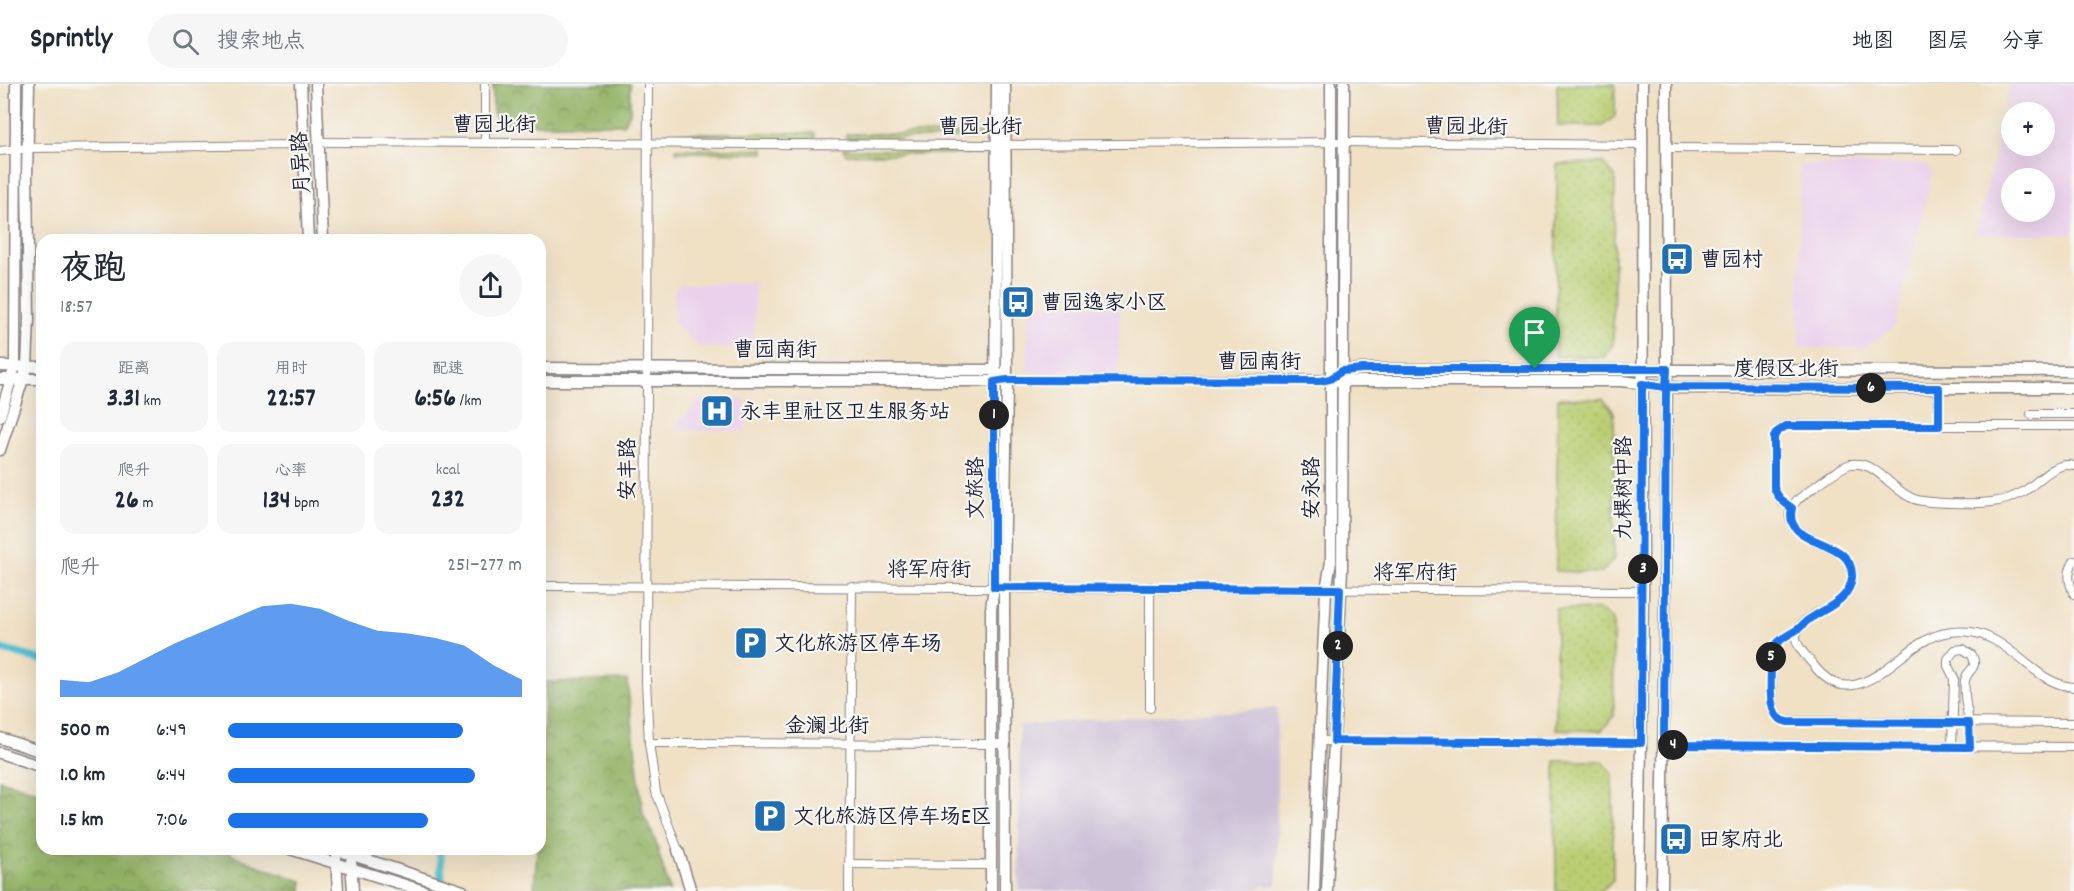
<!DOCTYPE html>
<html lang="zh">
<head>
<meta charset="utf-8">
<style>
  :root { --surface:#fff; --page:#f6f6f7; --text:#1f2937; --muted:#747a83; --line:#e0e1e3; --accent:#1a73e8 }
  body { margin:0; font-family:Dekko,"LXGW WenKai TC",sans-serif; background:var(--page); color:var(--text); height:100vh; display:flex; flex-direction:column; font-size:22px; white-space:nowrap }
  * { box-sizing:border-box; margin:0 }
  p { font-size:20px; color:var(--muted) }
  .icon { flex:none; width:33px; height:33px; fill:none; stroke:currentColor; stroke-width:2; stroke-linecap:round; stroke-linejoin:round }
  .map { position:relative; flex:1; overflow:hidden }
  .panel { position:absolute; left:36px; top:150px; width:510px; height:621px; display:flex; flex-direction:column; background:var(--surface); border-radius:18px; box-shadow:0 6px 24px #0002 }
  .panel>* { flex:none }
  .buttons { position:absolute; left:2001px; top:18px; display:grid; gap:12px }
  .buttons a { display:grid; place-items:center; width:54px; height:54px; border-radius:50%; background:var(--surface); box-shadow:0 6px 24px #0002; font-size:30px }
  .pin { position:absolute; display:grid; place-items:center; width:51px; height:51px; color:#fff; margin:-62px -26px; border-radius:50% 50% 50% 0; rotate:-45deg; box-shadow:0 0 6px #0007 }
  .pin .icon { rotate:45deg }
  .km { position:absolute; width:30px; height:30px; margin:-15px; border-radius:50%; background:#222; color:#fff; font-size:16px; line-height:30px; text-align:center }
  .round { display:grid; place-items:center; flex:none; width:63px; height:63px; border-radius:32px; background:var(--page) }
  .head { display:flex; align-items:center; justify-content:space-between; height:102px; padding:0 24px }
  h1 { font-size:33px; font-weight:800; line-height:45px }
  .stats { display:grid; grid-template-columns:repeat(3,1fr); gap:9px; height:102px; padding:6px 24px }
  .stats div { display:grid; align-content:center; border-radius:15px; background:var(--page); text-align:center }
  .stats b { font-size:26px; font-weight:800 }
  .stats small { font-size:16px; font-weight:400 }
  .stats p { font-size:16px }
  .chart { height:168px; padding:12px 24px }
  .chart p { display:flex; justify-content:space-between }
  .chart svg { width:100%; height:108px; margin-top:6px; fill:var(--accent); opacity:.7 }
  ul { padding:0 24px; list-style:none; font-size:20px }
  li { display:grid; grid-template-columns:96px 72px 1fr; align-items:center; height:45px }
  li i { height:15px; border-radius:8px; background:var(--accent) }
  header { display:flex; align-items:center; gap:36px; box-sizing:border-box; height:84px; padding:0 30px; background:var(--surface); border-bottom:2px solid var(--line) }
  header strong { font-size:28px }
  nav { display:flex; gap:33px; margin-inline-start:auto; font-size:21px }
  .search { width:420px; height:54px; background:var(--page); display:flex; align-items:center; gap:15px; box-sizing:border-box; padding:0 21px; border-radius:33px; color:var(--muted); font-size:22px }
  .map>svg:first-child { display:block }
</style>
</head>
<body>
<header>
<strong>Sprintly</strong>
<div class="search"><svg class="icon" aria-label="search" viewBox="0 0 24 24"><circle cx="10" cy="10" r="6"/><path d="M15 15l6 6"/></svg>搜索地点</div>
<nav><a>地图</a><a>图层</a><a>分享</a></nav>
</header>
<div class="map">
<svg width="2074" height="807" viewBox="0 0 2074 807">
  <defs>
    <pattern id="grass-tufts" width="24" height="20" patternUnits="userSpaceOnUse" patternTransform="scale(1.5)"><rect width="24" height="20" fill="#bacf73"/><path d="M3 7l-1-3M5 7V3M7 7l1-3M15 17l-1-3M17 17v-4M19 17l1-3" fill="none" stroke="#a0b164"/></pattern>
    <pattern id="forest-crowns" width="20" height="18" patternUnits="userSpaceOnUse" patternTransform="scale(1.5)"><rect width="20" height="18" fill="#93b265"/><path d="M2 6a3 3 0 1 1 6 0M12 15a3 3 0 1 1 6 0" fill="none" stroke="#789054"/></pattern>
    <pattern id="park-dots" width="8" height="8" patternUnits="userSpaceOnUse" patternTransform="scale(1.5)"><rect width="8" height="8" fill="#bacf73"/><path d="M2 2h.1M6 6h.1" fill="none" stroke="#a0b164" stroke-width="1.8" stroke-linecap="round"/></pattern>
  </defs>
  <rect width="100%" height="100%" fill="#f6f6f2"/>
  <filter id="ink" filterUnits="userSpaceOnUse"><feTurbulence type="fractalNoise" baseFrequency=".0167" numOctaves="2"/><feDisplacementMap in="SourceGraphic" scale="12" xChannelSelector="R" yChannelSelector="G"/><feConvolveMatrix kernelMatrix="1 2 1 2 8 2 1 2 1" color-interpolation-filters="sRGB"/></filter>
  <filter id="wash" filterUnits="userSpaceOnUse"><feTurbulence type="fractalNoise" baseFrequency=".008" numOctaves="4" result="noise"/><feDisplacementMap in="SourceGraphic" scale="24" xChannelSelector="R" yChannelSelector="G"/><feGaussianBlur stdDeviation="1.35" result="paint"/><feColorMatrix in="noise" values="0 0 0 0 0 0 0 0 0 0 0 0 0 0 0 0 0 1.4 0 .05"/><feComposite in="paint" operator="in"/></filter>
  <g filter="url(#wash)">
    <rect width="100%" height="100%" fill="#f0e0c4"/>
    <!-- built -->
    <g fill="#ebd1ec" fill-rule="evenodd">
      <path d="M2010 0H2074V150H1976ZM2044 28V62H2012V28ZM2044 94V128H2012V94Z"/>
      <polygon points="1924,80 1933,88 1895,242 1864,264 1799,264 1800,81"/>
      <polygon points="755,199 754,265 698,263 674,239 674,206 681,200"/>
      <polygon points="1027,221 1120,221 1118,289 1027,288"/>
      <polygon points="700,315 745,315 746,347 678,346 678,338"/>
    </g>
    <!-- industrial -->
    <polygon fill="#cbbfd6" points="1277,624 1277,802 1264,802 1252,807 1019,807 1019,641"/>
    <!-- grass -->
    <g fill="url(#grass-tufts)" stroke="#6e7857" stroke-width="1.5">
      <polygon points="677,49 815,49 815,54 748,54 720,51 676,51"/>
      <rect x="846" y="50" width="136" height="4"/>
      <polygon points="676,65 764,65 764,69 676,68"/>
      <polygon points="843,65 982,68 982,70 846,70"/>
    </g>
    <!-- forest -->
    <g fill="url(#forest-crowns)" stroke="#5a6a50" stroke-width="1.5">
      <polygon points="493,0 630,0 630,29 623,40 499,40 493,27"/>
      <polygon points="627,596 643,730 654,753 670,807 534,807 537,765 540,765 540,716 546,598"/>
      <polygon points="0,696 42,709 42,765 219,765 254,780 302,797 302,807 0,807"/>
    </g>
    <!-- park -->
    <g fill="url(#park-dots)" stroke="#6e7857" stroke-width="1.5">
      <polygon points="1557,0 1615,0 1615,32 1603,42 1558,42"/>
      <polygon points="1603,79 1615,93 1613,260 1604,273 1555,272 1557,80"/>
      <polygon points="1558,314 1603,315 1614,328 1614,475 1601,489 1556,487"/>
      <polygon points="1556,525 1601,526 1613,536 1614,632 1601,647 1556,645"/>
      <polygon points="1555,677 1602,677 1613,690 1613,796 1601,807 1556,807"/>
    </g>
    <g fill="none" stroke-linecap="round" stroke-linejoin="round">
      <!-- canal -->
      <g stroke="#55c1d0" stroke-width="8">
        <polyline points="0,565 42,576"/>
        <polyline points="440,765 442,807"/>
      </g>
    </g>
  </g>
  <g filter="url(#ink)">
    <g fill="none" stroke-linecap="round" stroke-linejoin="round">
      <defs>
        <g id="minor">
          <polyline points="485,0 485,58"/>
          <polyline points="648,0 646,597 649,659 656,708 678,766"/>
          <polyline points="318,58 997,61 1343,58 1642,61"/>
          <polyline points="1666,64 1956,66"/>
          <polyline points="0,67 29,64 304,61"/>
          <polyline points="1007,296 1330,295"/>
          <polyline points="1939,304 1939,342 2074,342"/>
          <polyline points="2031,330 2074,330"/>
          <path d="M2074 382C2055 376 2038 399 2023 408 2014 413 2002 417 1992 418 1975 420 1929 420 1914 415 1892 407 1876 376 1851 380 1838 383 1809 408 1797 416 1770 446 1827 459 1843 471 1850 476 1852 483 1852 491 1852 528 1800 524 1796 552 1795 561 1806 572 1812 579 1851 633 1889 576 1926 556 1939 549 1956 546 1971 548 2012 554 2035 601 2074 603"/>
          <polyline points="1792,424 1781,417 1774,404 1774,353 1777,348 1786,341 1939,342"/>
          <path d="M2074 477C2067 488 2068 498 2074 510"/>
          <polyline points="540,502 1643,507"/>
          <polyline points="1150,503 1150,624"/>
          <polyline points="1799,545 1780,556 1771,569 1772,618 1774,628 1782,637 2074,639"/>
          <polyline points="1320,657 1641,659"/>
          <polyline points="649,659 1006,660"/>
          <polyline points="1664,661 2074,663"/>
          <path d="M1952 663 1954 594 1948 582V575L1955 566 1963 565 1972 571C1979 586 1967 585 1965 596 1963 611 1967 624 1969 639 1970 646 1970 655 1970 663"/>
          <polyline points="849,780 991,781"/>
          <polyline points="849,807 852,502"/>
        </g>
        <g id="major">
          <polyline points="301,0 308,156"/>
          <polyline points="316,0 323,156"/>
          <polyline points="0,282 42,283"/>
          <polyline points="540,284 995,286 1000,290"/>
          <polyline points="1337,291 1343,287 1362,285 2074,287"/>
          <polyline points="0,295 42,295"/>
          <polyline points="540,297 1002,297"/>
          <polyline points="1337,297 1621,297 1681,304 2074,304"/>
          <polyline points="0,332 15,282 16,0"/>
          <polyline points="0,366 27,283 29,235 27,91 29,0"/>
          <polyline points="0,654 42,668"/>
          <polyline points="0,669 42,683"/>
          <polyline points="290,765 424,807"/>
          <polyline points="334,765 463,807"/>
          <polyline points="678,766 691,807"/>
          <polyline points="336,774 338,807"/>
          <polyline points="351,777 353,807"/>
          <polyline points="991,807 991,525 994,503 997,0"/>
          <polyline points="1005,807 1004,503 1007,296 1005,0"/>
          <polyline points="1314,807 1322,590 1326,506 1331,478 1331,0"/>
          <polyline points="1327,807 1342,485 1344,0"/>
          <polyline points="1639,807 1643,507 1642,0"/>
          <polyline points="1662,807 1667,276 1666,0"/>
        </g>
      </defs>
      <!-- minor casing -->
      <use href="#minor" stroke="#898180" stroke-width="10"/>
      <!-- major casing -->
      <use href="#major" stroke="#898180" stroke-width="13"/>
      <!-- minor -->
      <use href="#minor" stroke="#fff" stroke-width="8"/>
      <!-- major -->
      <use href="#major" stroke="#fff" stroke-width="10"/>
    </g>
  </g>
  <g fill="none" stroke-linecap="round" stroke-linejoin="round" filter="url(#ink)">
    <defs>
      <path id="route" d="M1535 285H1362L1342 287 1330 295 1320 297 1007 296 994 298V503L1340 505 1334 657 1641 659 1642 300 1666 303 1664 661 1970 663 1969 639 1788 638C1782 637 1776 634 1774 627 1768 613 1772 585 1771 569 1777 555 1786 553 1798 545 1801 543 1804 539 1808 536 1825 524 1850 517 1852 493 1854 451 1782 465 1792 424 1783 418 1778 414 1774 404V353L1777 348 1786 342H1939V304L1666 303 1667 285H1535"/>
    </defs>
    <!-- route casing -->
    <use href="#route" stroke="#fff" stroke-width="12"/>
    <!-- route -->
    <use href="#route" stroke="#1a73e8" stroke-width="8"/>
  </g>
  <!-- icons -->
  <defs>
    <symbol id="bus-square" viewBox="-11 -11 22 22"><rect x="-9" y="-9" width="18" height="18" rx="4" fill="#1f6fb2" stroke="#f6f6f2"/><path d="M-5-6H5V4H4V6H2V4H-2V6H-4V4H-5ZM-3.5-4V0h7V-4ZM-3.5 1.2v1.5H-2V1.2ZM2 1.2v1.5H3.5V1.2Z" fill="#fff"/></symbol>
    <symbol id="hospital-square" viewBox="-11 -11 22 22"><rect x="-9" y="-9" width="18" height="18" rx="4" fill="#1f6fb2" stroke="#f6f6f2"/><path d="M-5-5h3v3.5h4V-5h3V5h-3V1.5h-4V5h-3Z" fill="#fff"/></symbol>
    <symbol id="parking-square" viewBox="-11 -11 22 22"><rect x="-9" y="-9" width="18" height="18" rx="4" fill="#1f6fb2" stroke="#f6f6f2"/><path d="M-3.5-5.5H1a3.5 3.5 0 0 1 0 7H-1V5.5H-3.5ZM-1-3.4V-.6H.8a1.4 1.4 0 0 0 0-2.8Z" fill="#fff"/></symbol>
  </defs>
  <g fill-rule="evenodd">
    <use href="#bus-square" x="1658" y="156" width="38" height="38"/>
    <use href="#bus-square" x="999" y="199" width="38" height="38"/>
    <use href="#hospital-square" x="698" y="308" width="38" height="38"/>
    <use href="#parking-square" x="732" y="540" width="38" height="38"/>
    <use href="#parking-square" x="751" y="713" width="38" height="38"/>
    <use href="#bus-square" x="1657" y="736" width="38" height="38"/>
  </g>
  <g text-anchor="middle" stroke-width="4.5" stroke-linejoin="round" paint-order="stroke">
    <!-- street labels -->
    <g font-size="21" fill="#22223b" stroke="#f6f6f2">
      <text x="494" y="47">曹园北街</text>
      <text x="980" y="49">曹园北街</text>
      <text transform="translate(1466 42) rotate(1)" y="7">曹园北街</text>
      <text transform="translate(300 79) rotate(-93)" y="7">月异路</text>
      <text x="775" y="272">曹园南街</text>
      <text x="1259" y="284">曹园南街</text>
      <text x="1786" y="291">度假区北街</text>
      <text transform="translate(627 385) rotate(-90)" y="7">安丰路</text>
      <text transform="translate(975 404) rotate(-90)" y="7">文旅路</text>
      <text transform="translate(1311 404) rotate(-90)" y="7">安永路</text>
      <text transform="translate(1623 404) rotate(-90)" y="7">九棵树中路</text>
      <text x="929" y="492">将军府街</text>
      <text x="1415" y="495">将军府街</text>
      <text x="827" y="648">金澜北街</text>
    </g>
    <!-- poi labels -->
    <g font-size="21" fill="#22223b" stroke="#f6f6f2" text-anchor="start">
      <text x="1700" y="182">曹园村</text>
      <text x="1041" y="225">曹园逸家小区</text>
      <text x="740" y="334">永丰里社区卫生服务站</text>
      <text x="774" y="566">文化旅游区停车场</text>
      <text x="793" y="739">文化旅游区停车场E区</text>
      <text x="1699" y="762">田家府北</text>
    </g>
  </g>
</svg>
<div class="buttons">
<a>+</a>
<a>−</a>
</div>
<div class="pin" style="left:1535px;top:285px;background:#1e9e55"><svg class="icon" aria-label="arrive" viewBox="0 0 24 24"><path d="M6 21V4h12l-3 4 3 4H6"/></svg></div>
<b class="km" style="left:994px;top:331px">1</b>
<b class="km" style="left:1338px;top:562px">2</b>
<b class="km" style="left:1643px;top:485px">3</b>
<b class="km" style="left:1673px;top:661px">4</b>
<b class="km" style="left:1771px;top:573px">5</b>
<b class="km" style="left:1871px;top:304px">6</b>
<section class="panel">
<div class="head"><div><h1>夜跑</h1><p>18:57</p></div><a class="round"><svg class="icon" aria-label="share" viewBox="0 0 24 24"><path d="M12 15V3M7 8l5-5 5 5M5 13v7h14v-7"/></svg></a></div>
<div class="stats">
<div><p>距离</p><b>3.31<small> km</small></b></div>
<div><p>用时</p><b>22:57</b></div>
<div><p>配速</p><b>6:56<small> /km</small></b></div>
</div>
<div class="stats">
<div><p>爬升</p><b>26<small> m</small></b></div>
<div><p>心率</p><b>134<small> bpm</small></b></div>
<div><p>kcal</p><b>232</b></div>
</div>
<div class="chart"><p><span>爬升</span>251–277 m</p>
<svg viewBox="0 0 160 44" preserveAspectRatio="none"><path d="M0 44V37L10 38L20 34L30 28L40 22L50 17L60 12L70 7L80 6L90 8L100 13L110 17L120 18L130 20L140 23L150 31L160 37V44z"/></svg>
</div>
<ul>
<li><b>500 m</b>6:49<i style="width:80%"></i></li>
<li><b>1.0 km</b>6:44<i style="width:84%"></i></li>
<li><b>1.5 km</b>7:06<i style="width:68%"></i></li>
</ul>
</section>
</div>
</body>
</html>
